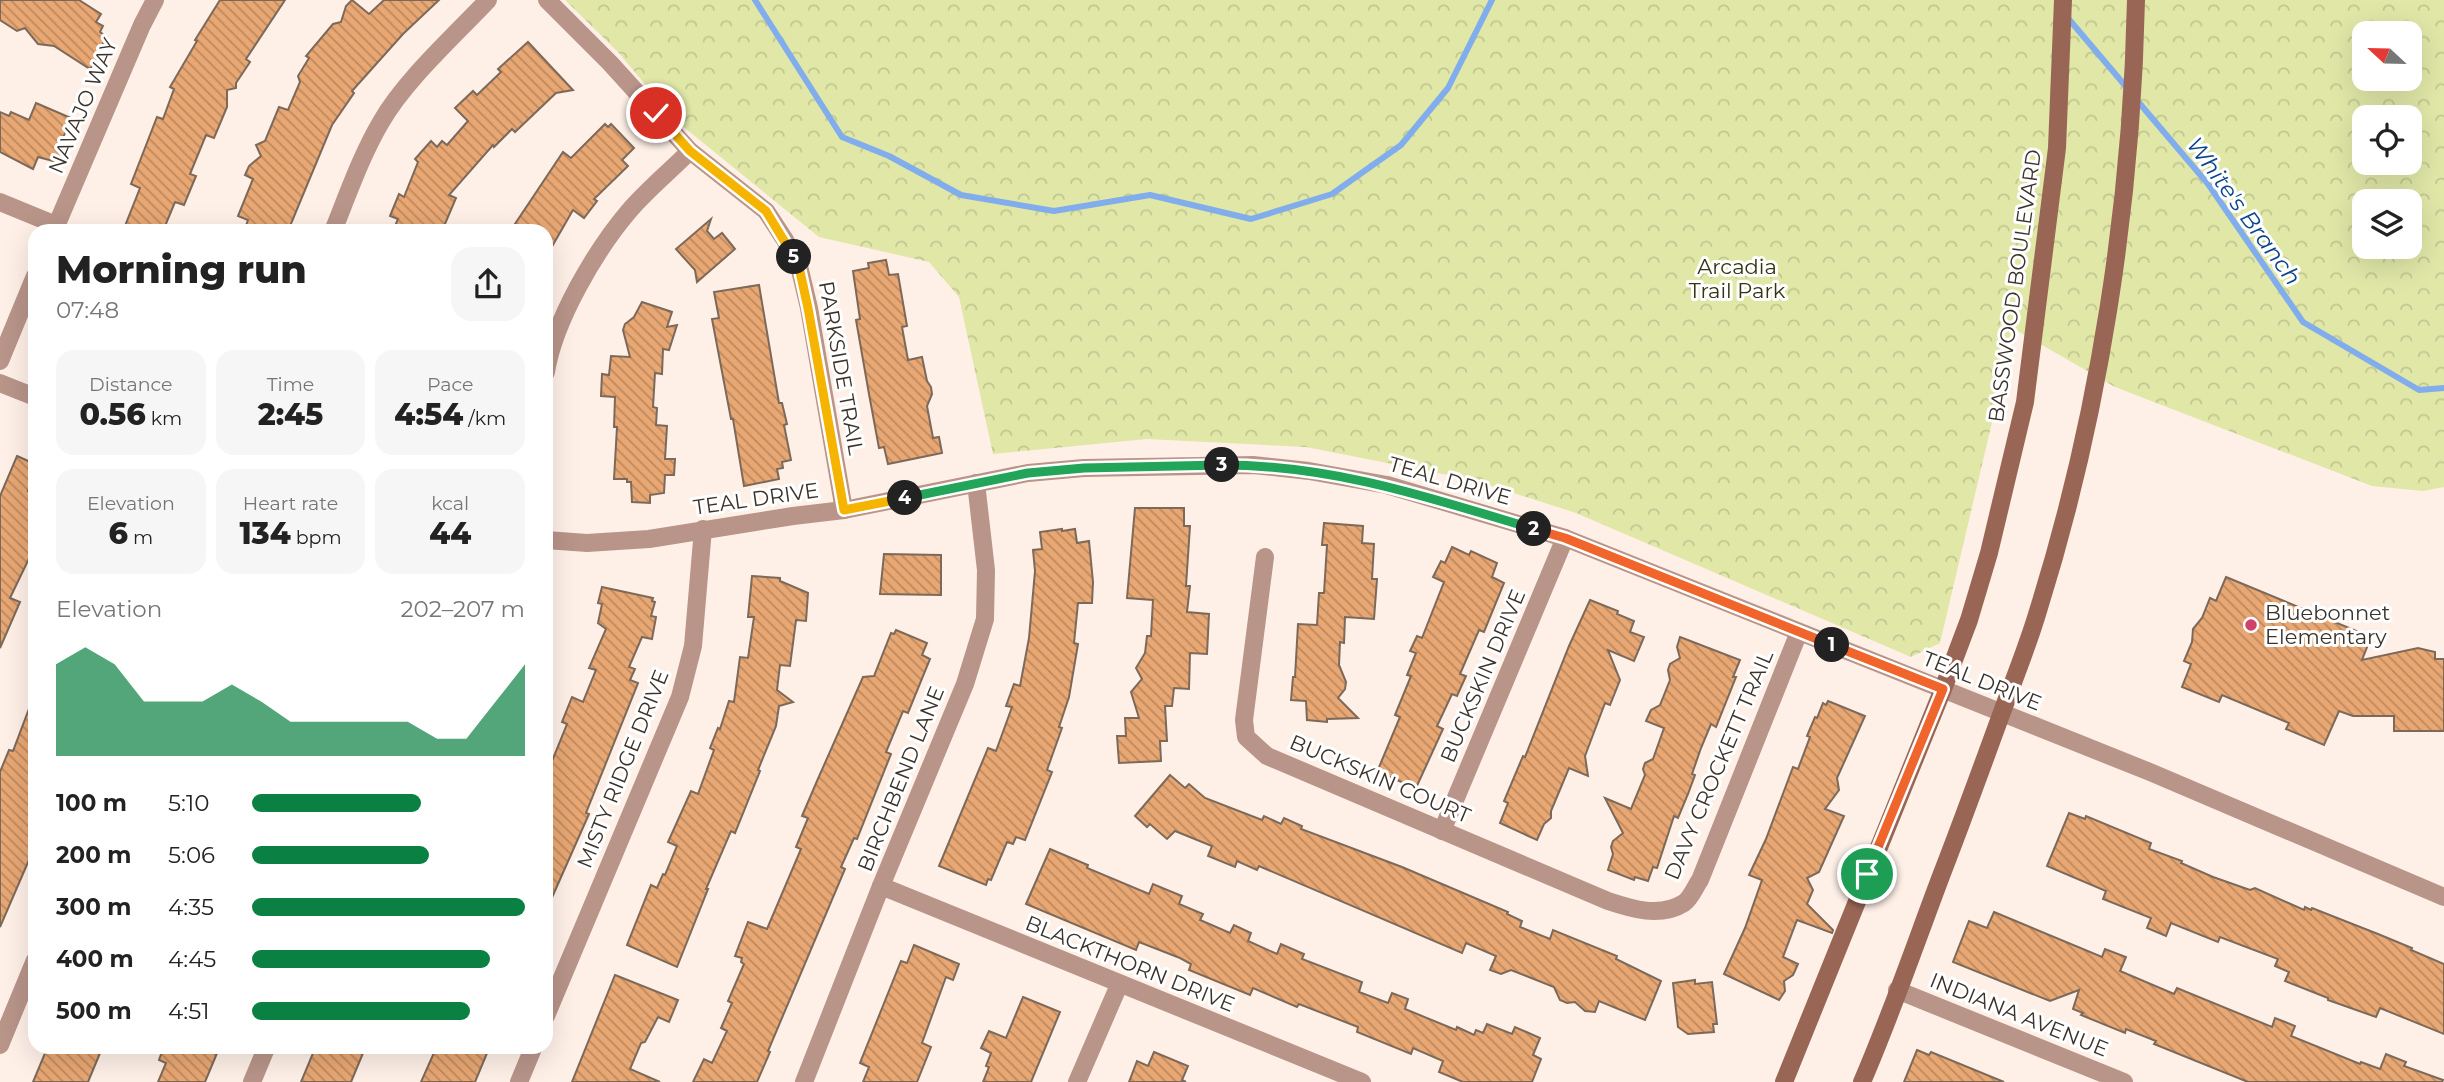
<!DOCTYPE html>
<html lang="en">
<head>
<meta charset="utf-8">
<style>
  :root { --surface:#fff; --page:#f6f6f6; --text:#222; --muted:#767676; --accent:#0b8043 }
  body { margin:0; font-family:Montserrat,sans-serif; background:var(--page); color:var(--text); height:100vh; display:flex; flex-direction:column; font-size:26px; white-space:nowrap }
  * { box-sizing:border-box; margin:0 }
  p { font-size:23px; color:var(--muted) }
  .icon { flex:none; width:38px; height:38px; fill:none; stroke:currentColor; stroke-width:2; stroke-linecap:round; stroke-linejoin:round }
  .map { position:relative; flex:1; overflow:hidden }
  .drawer { position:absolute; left:28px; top:224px; width:525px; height:830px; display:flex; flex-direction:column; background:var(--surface); border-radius:21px; box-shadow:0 7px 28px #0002 }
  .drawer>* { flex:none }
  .needle { width:46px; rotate:292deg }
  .controls { position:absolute; left:2352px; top:21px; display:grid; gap:14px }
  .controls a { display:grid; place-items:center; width:70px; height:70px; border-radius:14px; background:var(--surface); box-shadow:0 7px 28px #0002; font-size:35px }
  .pin { position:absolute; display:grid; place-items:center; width:60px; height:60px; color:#fff; margin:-30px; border:4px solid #fff; border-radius:50%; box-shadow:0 2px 7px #0007 }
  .km { position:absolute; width:35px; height:35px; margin:-18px; border-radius:50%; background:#222; color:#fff; font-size:19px; line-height:35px; text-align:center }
  .round { display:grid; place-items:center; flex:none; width:74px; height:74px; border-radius:21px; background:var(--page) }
  .head { display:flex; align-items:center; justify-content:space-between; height:119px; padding:0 28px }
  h1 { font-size:38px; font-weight:800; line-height:52px }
  .figures { display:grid; grid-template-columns:repeat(3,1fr); gap:10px; height:119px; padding:7px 28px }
  .figures div { display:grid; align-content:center; border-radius:18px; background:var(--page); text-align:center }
  .figures b { font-size:30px; font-weight:800 }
  .figures small { font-size:19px; font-weight:400 }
  .figures p { font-size:19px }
  .chart { height:196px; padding:14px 28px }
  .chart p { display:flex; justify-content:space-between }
  .chart svg { width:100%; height:126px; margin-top:7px; fill:var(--accent); opacity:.7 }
  ul { padding:0 28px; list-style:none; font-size:23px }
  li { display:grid; grid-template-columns:112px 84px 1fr; align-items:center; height:52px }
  li i { height:18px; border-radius:9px; background:var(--accent) }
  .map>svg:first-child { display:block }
</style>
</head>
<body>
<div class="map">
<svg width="2444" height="1082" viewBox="0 0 2444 1082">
  <defs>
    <pattern id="park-crowns" width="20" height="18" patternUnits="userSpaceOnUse" patternTransform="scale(1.75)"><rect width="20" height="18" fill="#e0e7a7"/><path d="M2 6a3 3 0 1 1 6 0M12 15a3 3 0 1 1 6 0" fill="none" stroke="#c1c790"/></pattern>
    <pattern id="building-back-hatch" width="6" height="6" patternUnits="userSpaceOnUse" patternTransform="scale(1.75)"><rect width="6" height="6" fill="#e8a773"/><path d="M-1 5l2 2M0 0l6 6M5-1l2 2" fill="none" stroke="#bd895f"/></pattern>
  </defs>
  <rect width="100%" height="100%" fill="#fef0e7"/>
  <!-- park -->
  <path fill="url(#park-crowns)" fill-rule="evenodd" d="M565 0H2444V487L2423 491 2372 486 2115 387 2014 329 1940 643 1911 657 1576 513 1473 480 1306 447 1147 439 993 454 959 297 929 262 819 237 675 120 618 52ZM2364 33H2410V79H2364ZM2364 117H2410V163H2364ZM2364 201H2410V247H2364Z"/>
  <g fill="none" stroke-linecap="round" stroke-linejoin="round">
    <!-- stream -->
    <g stroke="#81adec" stroke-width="6">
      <polyline points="755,0 842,137 889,156 961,195 1054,211 1150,195 1251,219 1332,194 1401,145 1448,88 1492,0"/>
      <polyline points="2067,17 2128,89"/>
      <polyline points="2135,98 2208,184 2303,322 2419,390 2444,388"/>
    </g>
  </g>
  <!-- building -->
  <g fill="url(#building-back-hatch)" stroke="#7c695a" stroke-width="2">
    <polygon points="0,0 79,0 101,14 96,22 103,26 100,32 107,37 103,43 105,45 90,69 54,46 38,44 25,28 17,31 0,20"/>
    <polygon points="220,0 285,0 246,59 250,62 236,83 236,88 227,90 227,107 214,138 206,135 190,174 196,176 184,205 175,202 163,231 123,231 140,188 131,184 157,117 163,119 174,89 170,87 197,41 195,40"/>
    <polygon points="352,0 369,14 384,0 439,0 403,34 352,91 354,93 332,125 288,231 244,231 248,220 238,216 253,179 245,175 249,166 261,156 256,145 265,141 279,107 288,110 300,82 298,76 309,58 306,56 333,24 341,22 346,6"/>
    <polygon points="528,42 573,90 556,93 515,132 512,129 494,147 493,145 449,195 456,198 442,231 393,231 398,219 390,216 399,194 404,197 418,162 415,159 431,141 437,147 442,141 447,145 468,121 455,108 473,91 477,95 501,72 498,69"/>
    <polygon points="36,103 71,118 63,138 67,139 57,162 38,157 33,169 0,152 0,112 9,116 11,112 29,120"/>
    <polygon points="605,124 608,127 611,124 634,148 622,160 628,166 594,199 597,201 584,218 573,210 546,257 546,231 527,231 515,224 563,152 571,158"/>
    <polygon points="711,219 707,231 714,239 722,233 735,249 697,282 695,270 676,249"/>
    <polygon points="886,260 889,275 898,274 907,326 902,327 908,360 922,357 927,381 931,387 932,394 927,406 933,438 939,437 942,453 888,464 884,447 879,448 869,394 856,320 860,319 853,271 869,268 868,263"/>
    <polygon points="759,285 779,403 782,403 787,424 784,425 791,460 782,462 783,468 777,469 779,479 744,486 733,419 731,419 712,319 719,318 714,292"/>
    <polygon points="642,302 672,312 667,327 677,325 669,350 663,349 662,374 655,373 653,407 657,408 656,425 667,426 665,459 675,459 674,475 665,475 664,493 650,495 650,503 632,502 631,482 627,482 627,479 614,479 617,427 614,427 615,397 601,396 602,374 609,375 611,356 630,357 623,330 625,324 634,317"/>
    <polygon points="17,456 35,464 35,474 28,491 35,493 35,546 10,598 20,602 0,648 0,496"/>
    <polygon points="1135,508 1184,508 1184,526 1190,526 1186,586 1190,586 1187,612 1209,614 1207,654 1190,653 1189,689 1174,688 1172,706 1165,706 1167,741 1160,741 1161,761 1119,763 1117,736 1126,736 1125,718 1139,718 1131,692 1142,679 1136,668 1145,653 1147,636 1151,636 1153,600 1127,598"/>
    <polygon points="1324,523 1363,526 1362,543 1374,544 1372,579 1377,579 1374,619 1345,617 1344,643 1340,642 1339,665 1346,682 1345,689 1338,698 1358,718 1327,719 1327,722 1307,720 1306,701 1291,700 1293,677 1295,677 1298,624 1317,625 1319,593 1324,593 1327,545 1322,545"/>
    <polygon points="1062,529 1062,531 1075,529 1077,543 1089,541 1093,582 1092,603 1078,603 1074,643 1078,644 1069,697 1059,727 1062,728 1047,770 1052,772 1025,840 1016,837 1013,844 1007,842 991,880 988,879 986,885 939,866 988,748 996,751 1012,707 1006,706 1014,684 1020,686 1029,638 1035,571 1033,550 1042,549 1040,532"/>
    <polygon points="1452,547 1469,555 1471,551 1497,563 1492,577 1504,583 1484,632 1479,630 1460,674 1466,676 1457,696 1452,694 1437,726 1443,729 1416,788 1377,772 1400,717 1395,715 1411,676 1407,675 1416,653 1410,651 1417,636 1422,638 1444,582 1433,577 1441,561 1445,563"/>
    <polygon points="884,554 941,555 941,595 880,594"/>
    <polygon points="752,576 780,578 780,581 808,593 806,621 796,620 790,666 780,665 777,690 793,702 779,706 776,726 758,770 760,771 735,833 731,831 706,889 708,889 677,967 627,945 651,885 657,888 663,874 665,875 677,846 668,842 691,791 698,794 714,750 710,748 718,728 720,729 729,701 734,702 740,657 748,658 754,617 748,617"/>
    <polygon points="2226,577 2371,637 2362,660 2418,648 2435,652 2435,659 2444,659 2444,731 2394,731 2394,716 2353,716 2339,711 2324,745 2286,729 2289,723 2222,695 2219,702 2182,687 2191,664 2184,661 2192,642 2193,629 2202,618 2210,598 2216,601"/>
    <polygon points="602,587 653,598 652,601 655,602 651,616 656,617 652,639 642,637 629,667 635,669 630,680 638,683 586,813 589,814 546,911 546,776 567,724 562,722 572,697 583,702 596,670 589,668 606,629 598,623 602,604 598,603"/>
    <polygon points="1590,600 1618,611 1617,614 1634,621 1630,632 1644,637 1634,661 1608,650 1620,680 1610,705 1605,703 1585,756 1588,776 1569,768 1551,811 1551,818 1544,824 1537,840 1500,823 1508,803 1504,801 1523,756 1525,757 1569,646"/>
    <polygon points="896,630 927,643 922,655 930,659 908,713 903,711 886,752 891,754 857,839 854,838 841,867 845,869 768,1051 770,1052 757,1082 693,1082 704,1059 712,1063 727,1031 721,1028 732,1003 728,1001 744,964 741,962 742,958 735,956 748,922 767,929 801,849 796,847 808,818 802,816 817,781 863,677 874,676 891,633 894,634"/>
    <polygon points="1680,637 1740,660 1733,677 1736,677 1716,727 1711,724 1701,748 1692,774 1695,775 1688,794 1678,818 1674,816 1657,868 1653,867 1648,881 1635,877 1634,880 1608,870 1613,854 1611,847 1613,841 1623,833 1605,798 1631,809 1645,775 1643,769 1645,763 1653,759 1664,728 1646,721 1651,710 1660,705 1670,680 1668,670 1670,664 1680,658 1677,647"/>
    <polygon points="33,698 35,846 0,927 0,772 9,750 13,751"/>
    <polygon points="1828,701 1865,716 1837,778 1839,790 1825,809 1844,816 1819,872 1807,878 1813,890 1807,904 1833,930 1832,933 1797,920 1783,957 1798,964 1793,975 1784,981 1785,991 1779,1000 1724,974 1745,928 1762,880 1749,875 1766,839 1793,767 1798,769 1810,737 1807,736 1815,717 1817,718 1823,703 1826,705"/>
    <polygon points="1170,775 1185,788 1189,784 1205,798 1262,820 1264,816 1281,824 1284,818 1302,826 1301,829 1402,867 1508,912 1507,914 1522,921 1520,927 1550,939 1553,930 1617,956 1616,959 1661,981 1645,1020 1599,1001 1595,1012 1585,1011 1575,1002 1567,1003 1560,1000 1554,987 1511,970 1501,974 1490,970 1496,956 1466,943 1462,953 1259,866 1257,870 1237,861 1235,867 1208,856 1212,846 1175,831 1167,839 1150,824 1147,827 1135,816"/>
    <polygon points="2069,813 2085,819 2086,816 2151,843 2149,849 2182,861 2181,863 2213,877 2250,890 2255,888 2304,910 2305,907 2311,910 2312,908 2378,934 2412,948 2411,950 2444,964 2444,1034 2380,1008 2376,1017 2328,1000 2328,998 2285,981 2289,972 2275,966 2278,959 2220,937 2218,942 2171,923 2166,936 2147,928 2151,918 2103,899 2106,891 2047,866"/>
    <polygon points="1050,849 1088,865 1087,868 1149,894 1153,884 1182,896 1179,904 1203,914 1200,920 1230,933 1234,925 1251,933 1248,941 1277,954 1281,944 1304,954 1302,959 1362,982 1359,992 1388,1003 1392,993 1408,999 1405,1009 1456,1030 1457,1027 1474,1035 1476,1030 1483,1033 1487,1024 1512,1034 1515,1027 1540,1038 1533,1055 1541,1059 1532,1082 1463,1082 1439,1072 1443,1061 1413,1048 1411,1054 1357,1032 1358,1027 1299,1004 1297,1007 1253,988 1250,995 1189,970 1191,964 1180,958 1139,942 1136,950 1026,904"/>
    <polygon points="1994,912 2102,957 2105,949 2126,957 2120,971 2174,994 2177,988 2272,1027 2275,1018 2295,1026 2291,1036 2360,1064 2361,1062 2380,1069 2386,1054 2406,1062 2404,1066 2443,1080 2442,1082 2248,1082 2154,1044 2156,1041 2126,1029 2125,1033 2081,1015 2083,1013 2073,1009 2079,990 2050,1001 1953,962 1969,921 1987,928"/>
    <polygon points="914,945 959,964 953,980 946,977 922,1043 931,1047 917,1082 863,1082 869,1067 860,1063 901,961 907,963"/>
    <polygon points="615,975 678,1000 669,1022 658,1017 645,1042 641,1043 630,1069 660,1082 572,1082"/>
    <polygon points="1695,980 1695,984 1712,982 1717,1024 1713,1024 1714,1032 1688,1034 1678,1027 1673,983"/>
    <polygon points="1023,997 1060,1012 1031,1082 983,1082 989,1067 986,1066 991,1053 981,1048 989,1031 1006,1038"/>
    <polygon points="48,1046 103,1046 88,1082 33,1082"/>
    <polygon points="164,1046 220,1046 205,1082 158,1082 166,1063 159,1060"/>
    <polygon points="316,1046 366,1046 351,1082 301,1082"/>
    <polygon points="437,1046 490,1046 475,1082 421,1082"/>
    <polygon points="1917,1050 1929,1055 1931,1052 2004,1082 1904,1082"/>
    <polygon points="1154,1052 1188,1066 1182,1080 1186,1082 1129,1082 1137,1061 1148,1066"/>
  </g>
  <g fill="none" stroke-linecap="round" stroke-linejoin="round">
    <!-- street -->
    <g stroke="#b89489" stroke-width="18">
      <polyline points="547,0 610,63 690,151 766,211 785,240 799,266 809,308 844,510"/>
      <polyline points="0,202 56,225"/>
      <polyline points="54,231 142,25 155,0"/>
      <path d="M333 231C348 194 361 156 381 122 405 80 454 36 488 0"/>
      <polyline points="0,361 35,276"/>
      <path d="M546 372C554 321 595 251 629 211 647 190 670 171 690 151"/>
      <polyline points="0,383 35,397"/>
      <polyline points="546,540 587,543 649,539 793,516 844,510 1028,473 1084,468 1253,465 1309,471 1387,485 1565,538 2150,772 2444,897"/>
      <path d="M1265 557 1244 720 1246 737 1267 756 1608 901C1632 909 1660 918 1684 903 1691 898 1695 887 1700 880L1799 632"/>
      <polyline points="1442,831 1565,538"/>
      <polyline points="881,886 1362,1082"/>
      <polyline points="1897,990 2124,1082"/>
      <polyline points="546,1016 680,697 693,646 703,529"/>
      <polyline points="0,1045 35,960"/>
      <polyline points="252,1082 267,1046"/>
      <polyline points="519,1082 534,1046"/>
      <polyline points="804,1082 881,886 965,684 985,619 986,570 976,483"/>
      <polyline points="1077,1082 1119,985"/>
    </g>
    <!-- secondary -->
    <g stroke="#996656" stroke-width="18">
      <polyline points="1784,1082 1943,689 1969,620 1989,553 2025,402 2057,148 2063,0"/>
      <path d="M1862 1082C1891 1015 1915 945 1941 876 1962 822 1982 767 2002 712 2014 679 2028 645 2038 611 2099 417 2132 203 2136 0"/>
    </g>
  </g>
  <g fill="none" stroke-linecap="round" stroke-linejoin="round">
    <defs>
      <polyline id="split-1" points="1832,645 1943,689 1867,874"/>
      <polyline id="split-2" points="1534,529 1565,538 1832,645"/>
      <path id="split-3" d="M1222 465C1333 465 1428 497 1534 529"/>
      <polyline id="split-4" points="905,498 1028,473 1084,468 1222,465"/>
      <polyline id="split-5" points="794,257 799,267 808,308 844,510 905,498"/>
      <polyline id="split-6" points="656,113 690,151 766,211 794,257"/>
    </defs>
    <!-- split-1 casing -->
    <use href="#split-1" stroke="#fff" stroke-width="14"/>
    <!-- split-2 casing -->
    <use href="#split-2" stroke="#fff" stroke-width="14"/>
    <!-- split-3 casing -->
    <use href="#split-3" stroke="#fff" stroke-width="14"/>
    <!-- split-4 casing -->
    <use href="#split-4" stroke="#fff" stroke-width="14"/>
    <!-- split-5 casing -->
    <use href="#split-5" stroke="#fff" stroke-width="14"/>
    <!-- split-6 casing -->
    <use href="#split-6" stroke="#fff" stroke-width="14"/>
    <!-- split-1 -->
    <use href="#split-1" stroke="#f0652b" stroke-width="9"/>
    <!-- split-2 -->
    <use href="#split-2" stroke="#f0652b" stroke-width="9"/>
    <!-- split-3 -->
    <use href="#split-3" stroke="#22a559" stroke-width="9"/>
    <!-- split-4 -->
    <use href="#split-4" stroke="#22a559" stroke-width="9"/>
    <!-- split-5 -->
    <use href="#split-5" stroke="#f5b400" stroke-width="9"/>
    <!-- split-6 -->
    <use href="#split-6" stroke="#f5b400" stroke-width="9"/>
  </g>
  <!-- markers -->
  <circle fill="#d1426b" stroke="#fff" stroke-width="2.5" cx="2251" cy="625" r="7"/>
  <g text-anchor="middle" stroke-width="6" stroke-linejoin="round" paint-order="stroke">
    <!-- street labels -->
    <g font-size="21" fill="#3b322c" stroke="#fff">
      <text transform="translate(83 106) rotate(-67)" y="7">NAVAJO WAY</text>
      <text transform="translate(2015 286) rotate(-82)" y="7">BASSWOOD BOULEVARD</text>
      <text transform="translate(841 368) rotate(80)" y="7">PARKSIDE TRAIL</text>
      <text transform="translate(1450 481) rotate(16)" y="7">TEAL DRIVE</text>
      <text transform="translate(756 499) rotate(-8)" y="7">TEAL DRIVE</text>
      <text transform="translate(1483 676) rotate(-67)" y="7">BUCKSKIN DRIVE</text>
      <text transform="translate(1982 681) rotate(22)" y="7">TEAL DRIVE</text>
      <text transform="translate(1719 765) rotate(-67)" y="7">DAVY CROCKETT TRAIL</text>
      <text transform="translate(623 769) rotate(-68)" y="7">MISTY RIDGE DRIVE</text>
      <text transform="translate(901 779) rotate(-68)" y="7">BIRCHBEND LANE</text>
      <text transform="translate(1380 779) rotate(23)" y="7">BUCKSKIN COURT</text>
      <text transform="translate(1130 964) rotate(22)" y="7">BLACKTHORN DRIVE</text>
      <text transform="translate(2019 1015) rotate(22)" y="7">INDIANA AVENUE</text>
    </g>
    <!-- park labels -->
    <g font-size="21" fill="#323512" stroke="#fff">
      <text x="1737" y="274">Arcadia<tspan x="1737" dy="24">Trail Park</tspan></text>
    </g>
    <!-- poi labels -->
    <g font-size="21" fill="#3b322c" stroke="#fff" text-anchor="start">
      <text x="2265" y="620">Bluebonnet<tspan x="2265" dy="24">Elementary</tspan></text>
    </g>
    <!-- water labels -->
    <g font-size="23" font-style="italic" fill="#09458d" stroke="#fff">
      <text transform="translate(2244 211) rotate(54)" y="8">White's Branch</text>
    </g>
  </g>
</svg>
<div class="controls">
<a><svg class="needle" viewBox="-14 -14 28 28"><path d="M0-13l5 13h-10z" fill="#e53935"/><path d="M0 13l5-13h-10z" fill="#767676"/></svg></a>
<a><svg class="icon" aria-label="locate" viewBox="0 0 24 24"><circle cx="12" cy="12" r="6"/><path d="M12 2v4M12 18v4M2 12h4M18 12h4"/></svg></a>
<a><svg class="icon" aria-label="layers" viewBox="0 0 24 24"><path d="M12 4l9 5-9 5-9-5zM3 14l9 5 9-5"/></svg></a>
</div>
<div class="pin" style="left:1867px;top:874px;background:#1e9e55"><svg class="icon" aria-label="arrive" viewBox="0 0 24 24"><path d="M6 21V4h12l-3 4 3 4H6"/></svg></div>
<div class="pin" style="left:656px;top:113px;background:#d93025"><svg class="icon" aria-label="check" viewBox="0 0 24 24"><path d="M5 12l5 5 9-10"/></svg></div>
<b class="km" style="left:1832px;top:645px">1</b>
<b class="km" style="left:1534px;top:529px">2</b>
<b class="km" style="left:1222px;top:465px">3</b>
<b class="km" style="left:905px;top:498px">4</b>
<b class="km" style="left:794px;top:257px">5</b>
<section class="drawer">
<div class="head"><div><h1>Morning run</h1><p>07:48</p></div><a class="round"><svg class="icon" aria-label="share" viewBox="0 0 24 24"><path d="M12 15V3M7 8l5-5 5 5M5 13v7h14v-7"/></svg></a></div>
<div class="figures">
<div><p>Distance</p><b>0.56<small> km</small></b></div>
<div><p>Time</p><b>2:45</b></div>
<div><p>Pace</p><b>4:54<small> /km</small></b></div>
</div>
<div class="figures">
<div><p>Elevation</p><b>6<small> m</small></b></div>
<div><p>Heart rate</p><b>134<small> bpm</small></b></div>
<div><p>kcal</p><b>44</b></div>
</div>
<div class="chart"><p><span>Elevation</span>202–207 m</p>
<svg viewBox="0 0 160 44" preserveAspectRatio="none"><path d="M0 44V12L10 6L20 12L30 25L40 25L50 25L60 19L70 25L80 32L90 32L100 32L110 32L120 32L130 38L140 38L150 25L160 12V44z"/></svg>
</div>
<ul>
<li><b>100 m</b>5:10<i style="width:62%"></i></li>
<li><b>200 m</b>5:06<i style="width:65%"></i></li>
<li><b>300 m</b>4:35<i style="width:100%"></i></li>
<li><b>400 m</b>4:45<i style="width:87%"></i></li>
<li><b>500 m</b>4:51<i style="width:80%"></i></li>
</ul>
</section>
</div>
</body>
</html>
